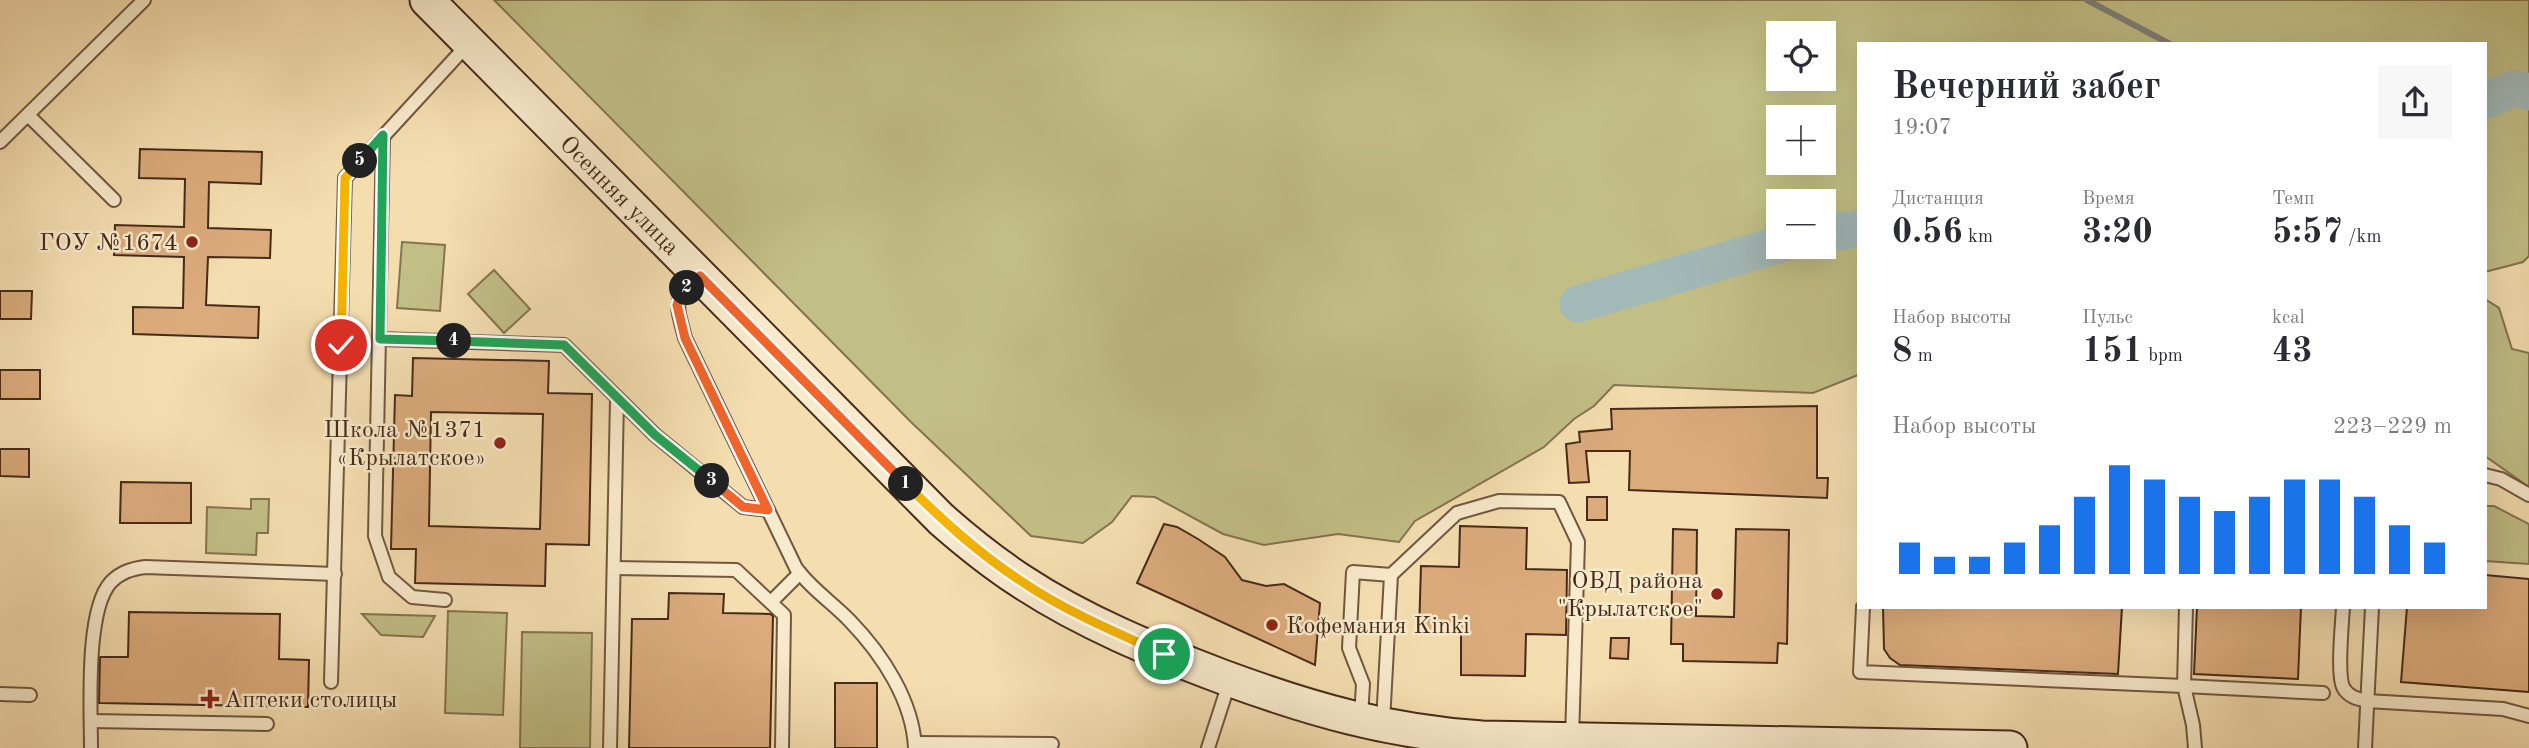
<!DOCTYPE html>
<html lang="ru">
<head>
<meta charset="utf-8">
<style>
  :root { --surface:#fff; --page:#f7f7f7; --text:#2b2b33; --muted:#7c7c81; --accent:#1a73e8 }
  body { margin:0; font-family:"Old Standard TT",serif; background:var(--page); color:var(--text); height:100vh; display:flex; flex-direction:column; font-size:26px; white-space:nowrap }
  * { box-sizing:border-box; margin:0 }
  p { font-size:23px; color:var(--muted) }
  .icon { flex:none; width:38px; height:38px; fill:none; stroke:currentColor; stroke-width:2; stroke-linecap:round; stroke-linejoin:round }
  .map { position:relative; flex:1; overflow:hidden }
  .side { position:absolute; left:1857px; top:42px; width:630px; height:567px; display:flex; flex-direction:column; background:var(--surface); border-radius:0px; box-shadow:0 7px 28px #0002 }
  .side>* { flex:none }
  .tools { position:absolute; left:1766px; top:21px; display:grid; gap:14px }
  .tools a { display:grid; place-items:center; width:70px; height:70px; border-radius:0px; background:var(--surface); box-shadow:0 7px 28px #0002; font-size:35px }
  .pin { position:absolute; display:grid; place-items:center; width:60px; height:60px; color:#fff; margin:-30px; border:4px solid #fff; border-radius:50%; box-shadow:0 2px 7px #0007 }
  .km { position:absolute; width:35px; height:35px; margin:-18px; border-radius:50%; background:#222; color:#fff; font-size:19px; line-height:35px; text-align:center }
  .round { display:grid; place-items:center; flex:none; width:74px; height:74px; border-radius:0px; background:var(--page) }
  .headline { display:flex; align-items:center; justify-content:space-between; height:119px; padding:0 35px }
  h1 { font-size:38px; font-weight:700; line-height:52px }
  .stats { display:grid; grid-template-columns:repeat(3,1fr); gap:10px; height:119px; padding:7px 35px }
  .stats div { display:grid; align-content:center }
  .stats b { font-size:35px; font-weight:700 }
  .stats small { font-size:19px; font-weight:400 }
  .stats p { font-size:19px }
  .chart { height:196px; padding:14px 35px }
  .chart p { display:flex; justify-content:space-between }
  .chart svg { width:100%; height:126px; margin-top:7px; stroke:var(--accent); stroke-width:6 }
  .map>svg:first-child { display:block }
</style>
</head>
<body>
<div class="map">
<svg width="2529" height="748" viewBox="0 0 2529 748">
  <rect width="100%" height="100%" fill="#f4deb0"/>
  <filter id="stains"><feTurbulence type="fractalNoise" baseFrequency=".00286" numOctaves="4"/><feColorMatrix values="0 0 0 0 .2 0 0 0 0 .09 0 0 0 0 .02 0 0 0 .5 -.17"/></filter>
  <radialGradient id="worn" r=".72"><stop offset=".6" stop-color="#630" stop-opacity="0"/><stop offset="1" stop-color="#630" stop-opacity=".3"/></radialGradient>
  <!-- green -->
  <g fill="#c2bf86" stroke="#847450" stroke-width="2" fill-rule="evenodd">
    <path d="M494 0H2529V256L2523 262 2485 272V44H1858V375L1813 393 1614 385 1594 406 1574 419 1544 447 1415 521 1399 542 1338 534 1264 545 1223 534 1155 497 1132 496 1112 522 1083 543 1031 536 911 422ZM1778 33H1824V79H1778ZM1778 117H1824V163H1778ZM1824 201V247H1778V201Z"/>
    <polygon points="402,242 445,245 440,311 397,308"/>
    <polygon points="494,270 530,309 504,333 468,294"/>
    <polygon points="2485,299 2499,308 2512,349 2529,353 2529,487 2485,456"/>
    <polygon points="251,499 269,499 268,533 257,533 256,555 206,553 207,507 251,509"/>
    <polygon points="2485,506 2494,506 2529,524 2529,564 2485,561"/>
    <polygon points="448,611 507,613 503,715 445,713"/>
    <polygon points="362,614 435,616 423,637 381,635"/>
    <polygon points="522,632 592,633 590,748 520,748"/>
  </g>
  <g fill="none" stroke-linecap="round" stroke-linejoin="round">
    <!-- stream -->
    <polyline stroke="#7e8079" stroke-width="6" points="2087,0 2170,44"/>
    <!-- river -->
    <g stroke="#a2b9b8" stroke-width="37">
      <polyline points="2485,101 2516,88 2529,92"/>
      <polyline points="1824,234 1858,229"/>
      <polyline points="1578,304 1778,245"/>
    </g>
  </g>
  <!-- building -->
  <g fill="#dbab7c" stroke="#472a1a" stroke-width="2" fill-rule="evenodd">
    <polygon points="140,149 262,152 261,184 209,182 208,228 271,230 270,258 208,257 206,305 259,307 258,338 133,334 133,307 183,308 184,257 114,255 115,225 184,227 185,179 139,178"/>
    <polygon points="0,291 32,291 31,319 0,319"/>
    <path d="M413 358 549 361 548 393 592 394 589 545 546 544 545 586 415 583 416 549H391L395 395 412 396ZM431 412 543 414 540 529 429 526Z"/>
    <rect x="0" y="370" width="40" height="29"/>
    <polygon points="1817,406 1817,478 1828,478 1827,498 1629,490 1630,451 1586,451 1589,482 1569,483 1566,444 1580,442 1579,432 1612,429 1611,409"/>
    <polygon points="0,449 29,449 29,477 0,476"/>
    <polygon points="121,482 191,483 191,523 120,523"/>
    <rect x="1587" y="497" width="20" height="23"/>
    <polygon points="1164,524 1177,527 1198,539 1225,557 1242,580 1266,586 1284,584 1320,603 1315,665 1137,583"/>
    <polygon points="1460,526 1527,528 1526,569 1567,570 1566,635 1526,634 1525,676 1461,675 1461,634 1419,633 1421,566 1459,567"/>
    <polygon points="1673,529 1697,530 1696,616 1734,617 1736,529 1789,530 1787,644 1778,643 1777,663 1683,661 1683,644 1671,644"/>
    <polygon points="2485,575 2529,579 2529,692 2401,682 2407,607 2485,607"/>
    <polygon points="669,593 724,594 723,613 770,614 773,616 770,748 629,748 632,619 668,619"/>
    <polygon points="1883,607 2122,607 2118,674 1900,665 1890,658 1884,649"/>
    <polygon points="2197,607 2301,607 2298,679 2194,674"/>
    <polygon points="129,612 280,614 279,659 309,660 308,707 99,703 100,657 128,657"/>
    <polygon points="1611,638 1629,638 1628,659 1610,658"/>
    <rect x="835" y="683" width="42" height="65"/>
  </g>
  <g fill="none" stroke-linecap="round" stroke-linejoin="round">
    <defs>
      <g id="service">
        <polyline points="28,115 114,200"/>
        <polyline points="383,136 375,536 389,577 412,597 445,600"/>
        <polyline points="0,142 144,0"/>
        <path d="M700 276C672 302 676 302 685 338L796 568C811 589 832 602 850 621 882 654 913 701 915 748"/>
        <polyline points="380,339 564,345 655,435 743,507 768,510"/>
        <polyline points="2485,475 2501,479 2529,495"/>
        <polyline points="614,568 736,570 784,615 782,748"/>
        <polyline points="771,602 800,573"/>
        <polyline points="1863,607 1860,672 2184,686 2193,725 2195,748"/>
        <polyline points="2186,607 2184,686 2323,693"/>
        <path d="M2343 607C2342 625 2337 673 2343 687 2348 697 2358 699 2367 701L2503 709 2529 716"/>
        <polyline points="331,682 345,178 469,43"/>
        <polyline points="0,694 30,695"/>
        <polyline points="1361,717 1363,684 1349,648 1353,572 1391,575"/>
        <polyline points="91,721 267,724"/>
        <polyline points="1383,722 1391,575 1457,513 1499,501 1559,502 1578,542 1572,739"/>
        <polyline points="915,743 1052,744"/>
        <path d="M91 748C91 710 85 610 111 582 121 572 131 569 145 567L335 574"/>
        <polyline points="610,748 617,399"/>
        <polyline points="1208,748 1230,680"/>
        <polyline points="2365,748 2372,607"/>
      </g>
      <path id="secondary" d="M427 0 941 519C966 541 992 562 1021 581 1083 622 1154 651 1223 677 1310 709 1389 732 1482 738L2010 748"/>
    </defs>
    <!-- service casing -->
    <use href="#service" stroke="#725740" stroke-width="16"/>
    <!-- secondary casing -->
    <use href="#secondary" stroke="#472a1a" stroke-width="37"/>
    <!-- service -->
    <use href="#service" stroke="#f8eacc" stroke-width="12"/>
    <!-- secondary -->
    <use href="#secondary" stroke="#f8eacc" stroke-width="33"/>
  </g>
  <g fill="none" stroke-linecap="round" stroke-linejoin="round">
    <defs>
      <path id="split-1" d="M906 484C942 520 978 553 1021 581 1065 611 1115 632 1164 654"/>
      <polyline id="split-2" points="687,288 700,276 906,484"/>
      <polyline id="split-3" points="687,288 681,294 677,305 685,338 768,510 743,507 712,481"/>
      <polyline id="split-4" points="454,341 564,345 655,435 712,481"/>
      <polyline id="split-5" points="360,161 383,135 380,339 454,341"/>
      <polyline id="split-6" points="341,345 345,178 360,161"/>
    </defs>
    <!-- split-1 casing -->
    <use href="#split-1" stroke="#fff" stroke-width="14"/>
    <!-- split-2 casing -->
    <use href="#split-2" stroke="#fff" stroke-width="14"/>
    <!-- split-3 casing -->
    <use href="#split-3" stroke="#fff" stroke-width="14"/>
    <!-- split-4 casing -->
    <use href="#split-4" stroke="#fff" stroke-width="14"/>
    <!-- split-5 casing -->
    <use href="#split-5" stroke="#fff" stroke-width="14"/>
    <!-- split-6 casing -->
    <use href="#split-6" stroke="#fff" stroke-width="14"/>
    <!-- split-1 -->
    <use href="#split-1" stroke="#f5b400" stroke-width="9"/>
    <!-- split-2 -->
    <use href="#split-2" stroke="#f0652b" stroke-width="9"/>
    <!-- split-3 -->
    <use href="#split-3" stroke="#f0652b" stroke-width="9"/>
    <!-- split-4 -->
    <use href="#split-4" stroke="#22a559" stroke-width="9"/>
    <!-- split-5 -->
    <use href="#split-5" stroke="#22a559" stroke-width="9"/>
    <!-- split-6 -->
    <use href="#split-6" stroke="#f5b400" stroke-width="9"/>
  </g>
  <!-- markers -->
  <g fill="#8f2418" stroke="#f8eacc" stroke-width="2.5">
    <circle cx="192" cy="242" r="7"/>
    <circle cx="500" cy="443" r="7"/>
    <circle cx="1717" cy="594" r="7"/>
    <circle cx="1272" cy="625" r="7"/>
    <path d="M206.5 688.5h7v7h7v7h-7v7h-7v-7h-7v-7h7z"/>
  </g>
  <g text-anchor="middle" stroke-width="5" stroke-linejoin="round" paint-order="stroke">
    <!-- street labels -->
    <g font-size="24" fill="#472a1a" stroke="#f8eacc">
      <text transform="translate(620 195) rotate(45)" y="8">Осенняя улица</text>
    </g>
    <!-- poi labels -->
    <g font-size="24" fill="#472a1a" stroke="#f8eacc" text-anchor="end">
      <text x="178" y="250">ГОУ №1674</text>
      <text x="486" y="437">Школа №1371<tspan x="486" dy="28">«Крылатское»</tspan></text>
      <text x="1703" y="588">ОВД района<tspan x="1703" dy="28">"Крылатское"</tspan></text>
      <text x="1286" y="633" text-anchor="start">Кофемания Kinki</text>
      <text x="224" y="707" text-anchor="start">Аптеки столицы</text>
    </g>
  </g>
  <rect width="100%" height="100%" filter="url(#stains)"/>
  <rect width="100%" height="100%" fill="url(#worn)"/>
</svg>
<div class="tools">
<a><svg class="icon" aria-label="locate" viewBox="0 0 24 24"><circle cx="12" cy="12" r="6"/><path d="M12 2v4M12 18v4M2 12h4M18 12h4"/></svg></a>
<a>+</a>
<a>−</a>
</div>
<div class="pin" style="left:1164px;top:654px;background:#1e9e55"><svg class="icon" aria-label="arrive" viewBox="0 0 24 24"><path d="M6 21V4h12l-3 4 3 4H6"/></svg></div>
<div class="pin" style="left:341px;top:345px;background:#d93025"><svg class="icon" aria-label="check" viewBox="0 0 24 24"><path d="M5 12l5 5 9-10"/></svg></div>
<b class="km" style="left:906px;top:484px">1</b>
<b class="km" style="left:687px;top:288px">2</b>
<b class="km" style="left:712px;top:481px">3</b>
<b class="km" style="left:454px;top:341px">4</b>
<b class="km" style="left:360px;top:161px">5</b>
<section class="side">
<div class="headline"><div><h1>Вечерний забег</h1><p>19:07</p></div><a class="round"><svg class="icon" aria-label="share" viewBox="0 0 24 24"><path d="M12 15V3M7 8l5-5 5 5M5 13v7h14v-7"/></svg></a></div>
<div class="stats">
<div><p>Дистанция</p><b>0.56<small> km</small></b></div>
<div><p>Время</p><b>3:20</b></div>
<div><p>Темп</p><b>5:57<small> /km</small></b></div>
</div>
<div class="stats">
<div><p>Набор высоты</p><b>8<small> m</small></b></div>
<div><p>Пульс</p><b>151<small> bpm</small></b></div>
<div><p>kcal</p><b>43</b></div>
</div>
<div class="chart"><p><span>Набор высоты</span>223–229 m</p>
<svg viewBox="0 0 160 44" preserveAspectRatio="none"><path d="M5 44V33M15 44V38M25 44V38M35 44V33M45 44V27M55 44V17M65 44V6M75 44V11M85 44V17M95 44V22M105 44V17M115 44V11M125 44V11M135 44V17M145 44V27M155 44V33"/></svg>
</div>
</section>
</div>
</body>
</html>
